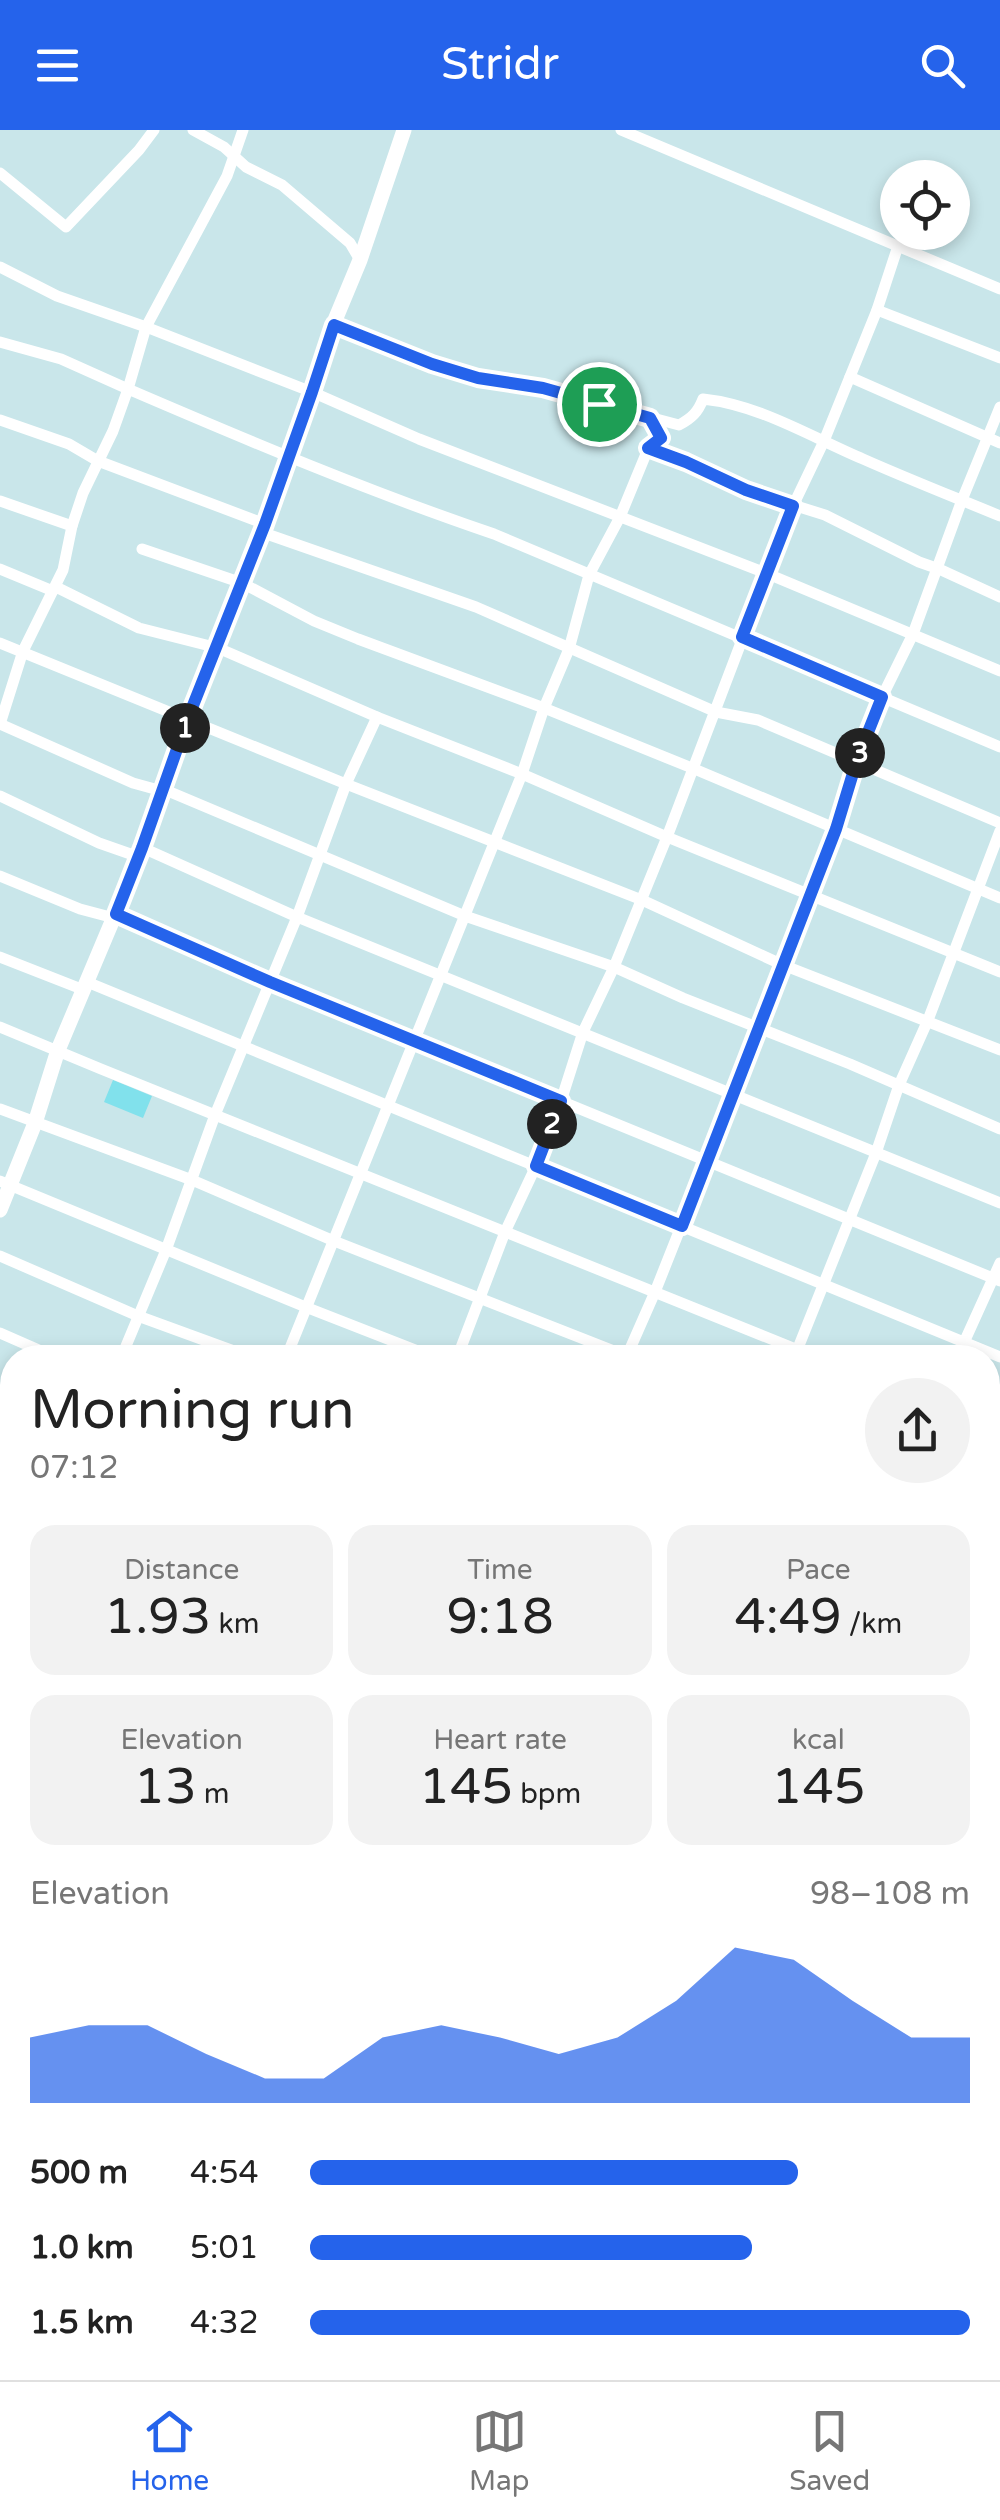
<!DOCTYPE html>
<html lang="en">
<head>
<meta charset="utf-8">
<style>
  :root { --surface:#fff; --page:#f2f2f2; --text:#222; --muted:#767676; --line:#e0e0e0; --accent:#2563eb }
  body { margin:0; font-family:"Varela Round",sans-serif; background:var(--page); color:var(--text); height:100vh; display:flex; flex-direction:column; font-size:38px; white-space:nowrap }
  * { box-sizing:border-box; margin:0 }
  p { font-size:32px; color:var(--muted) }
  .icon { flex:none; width:55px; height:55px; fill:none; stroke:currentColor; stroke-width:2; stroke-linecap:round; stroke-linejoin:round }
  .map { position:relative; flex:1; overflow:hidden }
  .drawer { position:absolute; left:0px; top:1215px; width:1000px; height:1035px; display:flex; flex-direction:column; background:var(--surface); border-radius:40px 40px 0 0; box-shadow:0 5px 15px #0003 }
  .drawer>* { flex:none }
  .tools { position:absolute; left:880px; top:30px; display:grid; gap:20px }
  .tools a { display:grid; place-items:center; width:90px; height:90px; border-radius:50%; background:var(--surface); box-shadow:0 5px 15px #0003; font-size:50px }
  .pin { position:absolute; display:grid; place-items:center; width:85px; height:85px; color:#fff; margin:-42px; border:5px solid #fff; border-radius:50%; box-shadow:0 2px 10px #0007 }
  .km { position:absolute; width:50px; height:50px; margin:-25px; border-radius:50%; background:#222; color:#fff; font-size:28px; line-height:50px; text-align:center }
  .round { display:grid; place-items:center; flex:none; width:105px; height:105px; border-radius:52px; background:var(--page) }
  .overview { display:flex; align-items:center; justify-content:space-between; height:170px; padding:0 30px }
  h1 { font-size:55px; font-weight:600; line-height:75px }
  .stats { display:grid; grid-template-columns:repeat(3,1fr); gap:15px; height:170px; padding:10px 30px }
  .stats div { display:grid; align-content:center; border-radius:25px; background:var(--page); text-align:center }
  .stats b { font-size:50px; font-weight:600 }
  .stats small { font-size:28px; font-weight:400 }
  .stats p { font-size:28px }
  .chart { height:280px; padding:20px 30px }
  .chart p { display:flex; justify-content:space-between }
  .chart svg { width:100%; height:180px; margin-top:10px; fill:var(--accent); opacity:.7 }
  ul { padding:0 30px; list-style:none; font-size:32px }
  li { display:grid; grid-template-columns:160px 120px 1fr; align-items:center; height:75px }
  li i { height:25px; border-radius:12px; background:var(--accent) }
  header { display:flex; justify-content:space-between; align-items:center; height:130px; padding:0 30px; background:var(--accent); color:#fff; font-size:45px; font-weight:600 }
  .tabs { display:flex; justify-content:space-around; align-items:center; height:140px; border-top:2px solid var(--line); background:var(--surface); font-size:28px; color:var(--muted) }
  .tabs a { display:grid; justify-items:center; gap:5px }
  .tabs .on { color:var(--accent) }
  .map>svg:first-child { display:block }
</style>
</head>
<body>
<header><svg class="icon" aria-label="menu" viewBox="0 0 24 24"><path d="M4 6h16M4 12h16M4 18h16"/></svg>Stridr<svg class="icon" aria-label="search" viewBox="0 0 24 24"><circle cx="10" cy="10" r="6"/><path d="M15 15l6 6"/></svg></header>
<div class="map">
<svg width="1000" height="2250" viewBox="0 0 1000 2250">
  <rect width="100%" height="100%" fill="#c9e6ea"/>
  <!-- green -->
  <polygon fill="#81e1ec" points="113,950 152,966 143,988 104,972"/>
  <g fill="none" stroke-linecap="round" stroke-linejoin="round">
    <!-- minor -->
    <g stroke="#fff" stroke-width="11">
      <polyline points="193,0 224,17 246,37 282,55 350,113 360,130"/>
      <polyline points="621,0 1000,159"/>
      <polyline points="0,43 66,97 139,20 154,0"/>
      <polyline points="0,137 57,166 146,197 312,262 419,309 768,444 1000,541"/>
      <polyline points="877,180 1000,228"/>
      <path d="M333 195 432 234 478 248 543 259 679 295C692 288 698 282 703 269 760 275 811 307 863 329 908 349 954 367 1000 386"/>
      <polyline points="0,212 61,229 128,259 146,197 227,46 243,0"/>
      <polyline points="850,247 1000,313"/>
      <polyline points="651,288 661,308 648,319 686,332 745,360 825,385 919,432 939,439 1000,467"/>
      <polyline points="0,290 69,314 98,331 265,394"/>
      <polyline points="0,371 72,396"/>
      <polyline points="261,402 476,477 716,582 758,590 1000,693"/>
      <polyline points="142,419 242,453 314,491 358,509 544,578 692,638 1000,768"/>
      <polyline points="0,439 53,461"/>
      <polyline points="56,457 139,498 218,518 377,587 522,644 667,707 1000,842"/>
      <polyline points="0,513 346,654 642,770 783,835 1000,920"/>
      <path d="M0 594 23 521 63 440 72 396 83 363 113 301 128 259C249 311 370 362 494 404L1000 617"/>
      <polyline points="0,594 133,653 162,661"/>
      <polyline points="163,659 465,786 614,837 683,868 850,934 1000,999"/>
      <polyline points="0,666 99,713 139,727"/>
      <polyline points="143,718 297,787 1000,1073"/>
      <polyline points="0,746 80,779 114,788"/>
      <polyline points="116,784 270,852 1000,1151"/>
      <polyline points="0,827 84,860"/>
      <polyline points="87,852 1000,1227"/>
      <polyline points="0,897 101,939 818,1228"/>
      <polyline points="0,979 192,1050 334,1111 632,1228"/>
      <polyline points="0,1051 308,1178 436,1228"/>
      <polyline points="0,1126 138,1186 253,1228"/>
      <polyline points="0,1203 57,1228"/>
      <polyline points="121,1228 166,1120 215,985 297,787 346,654 377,587"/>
      <polyline points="286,1228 522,644 544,578 569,519 589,445 620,387 648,319"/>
      <polyline points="457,1228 505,1102 536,1036 561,971 583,902 614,837 667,707 793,376 824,311 877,180 898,116"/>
      <polyline points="626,1228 655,1162 707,1031 837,699 857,630 882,567 913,504 962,370 1000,277"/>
      <polyline points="794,1228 876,1023 899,955 928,890 1000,701"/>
      <polyline points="957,1228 1000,1133"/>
      <polyline points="0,1278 12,1283"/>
      <polyline points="988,1296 1000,1301"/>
      <polyline points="0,1356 12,1361"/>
      <polyline points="988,1374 1000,1379"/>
      <polyline points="0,1434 12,1440"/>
      <polyline points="988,1451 1000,1456"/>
      <polyline points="0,1524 12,1492"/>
      <polyline points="988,1562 1000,1534"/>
      <polyline points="0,1589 12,1594"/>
      <polyline points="988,1601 1000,1606"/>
      <polyline points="0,1666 12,1671"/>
      <polyline points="988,1677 1000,1682"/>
      <polyline points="0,1737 12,1741"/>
      <polyline points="988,1752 1000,1757"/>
      <polyline points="0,1814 12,1819"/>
      <polyline points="988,1829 1000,1834"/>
      <polyline points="0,1887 12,1892"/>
      <polyline points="988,1904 1000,1909"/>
      <polyline points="0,1944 12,1914"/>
      <polyline points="988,1980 1000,1985"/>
      <polyline points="0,2047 12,2053"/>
      <polyline points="988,2050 1000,2015"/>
      <polyline points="0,2115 12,2122"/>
      <polyline points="988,2133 1000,2137"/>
      <polyline points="988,2209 1000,2214"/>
      <polyline points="114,2238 146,2250"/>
      <polyline points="290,2238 323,2250"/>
      <polyline points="473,2238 501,2250"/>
      <polyline points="858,2238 919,2247 923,2250"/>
      <polyline points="38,2250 43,2238"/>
      <polyline points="209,2250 214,2238"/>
      <polyline points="376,2250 381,2238"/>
      <polyline points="545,2250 551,2238"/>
      <polyline points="752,2250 756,2238"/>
    </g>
    <!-- secondary -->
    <polyline stroke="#fff" stroke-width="15" points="0,1080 35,993 58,920 143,718 188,588 242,453 312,262 333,195 360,130 404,0"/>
  </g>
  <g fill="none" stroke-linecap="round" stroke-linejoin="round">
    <defs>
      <polygon id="route" points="334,195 432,234 478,248 543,258 650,288 661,308 648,318 686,332 746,360 793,376 742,507 882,567 857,630 836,699 682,1096 536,1036 561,971 270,852 116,784 142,718 188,588 265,394 312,262"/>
    </defs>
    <!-- route casing -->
    <use href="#route" stroke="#fff" stroke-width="20"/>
    <!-- route -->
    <use href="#route" stroke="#2563eb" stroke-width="12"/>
  </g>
</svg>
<div class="tools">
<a><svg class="icon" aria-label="locate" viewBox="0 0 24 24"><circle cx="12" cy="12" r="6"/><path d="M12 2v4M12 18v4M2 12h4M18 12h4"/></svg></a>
</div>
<div class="pin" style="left:599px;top:274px;background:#1e9e55"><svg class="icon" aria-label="arrive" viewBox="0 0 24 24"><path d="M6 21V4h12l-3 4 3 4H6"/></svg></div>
<b class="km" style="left:185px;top:598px">1</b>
<b class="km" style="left:552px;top:994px">2</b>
<b class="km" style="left:860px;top:623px">3</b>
<section class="drawer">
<div class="overview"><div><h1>Morning run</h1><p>07:12</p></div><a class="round"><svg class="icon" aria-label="share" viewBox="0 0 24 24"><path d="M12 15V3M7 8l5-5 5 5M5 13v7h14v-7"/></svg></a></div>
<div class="stats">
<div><p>Distance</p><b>1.93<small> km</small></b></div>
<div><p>Time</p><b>9:18</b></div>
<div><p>Pace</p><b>4:49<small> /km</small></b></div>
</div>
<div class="stats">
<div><p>Elevation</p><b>13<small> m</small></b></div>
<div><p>Heart rate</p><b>145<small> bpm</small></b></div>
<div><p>kcal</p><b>145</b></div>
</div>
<div class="chart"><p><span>Elevation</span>98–108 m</p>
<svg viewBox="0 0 160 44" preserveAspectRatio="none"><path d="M0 44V28L10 25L20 25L30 32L40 38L50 38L60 28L70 25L80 28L90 32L100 28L110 19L120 6L130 9L140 19L150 28L160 28V44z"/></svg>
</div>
<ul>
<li><b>500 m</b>4:54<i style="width:74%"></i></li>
<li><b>1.0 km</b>5:01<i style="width:67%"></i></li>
<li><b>1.5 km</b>4:32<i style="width:100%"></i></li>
</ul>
</section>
</div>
<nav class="tabs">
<a class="on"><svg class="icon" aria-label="home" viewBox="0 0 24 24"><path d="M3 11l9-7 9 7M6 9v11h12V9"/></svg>Home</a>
<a><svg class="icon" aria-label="map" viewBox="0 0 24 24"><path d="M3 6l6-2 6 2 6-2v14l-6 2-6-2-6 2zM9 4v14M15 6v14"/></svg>Map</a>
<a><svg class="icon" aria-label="saved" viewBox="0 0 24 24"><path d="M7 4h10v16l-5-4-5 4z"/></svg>Saved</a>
</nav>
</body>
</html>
